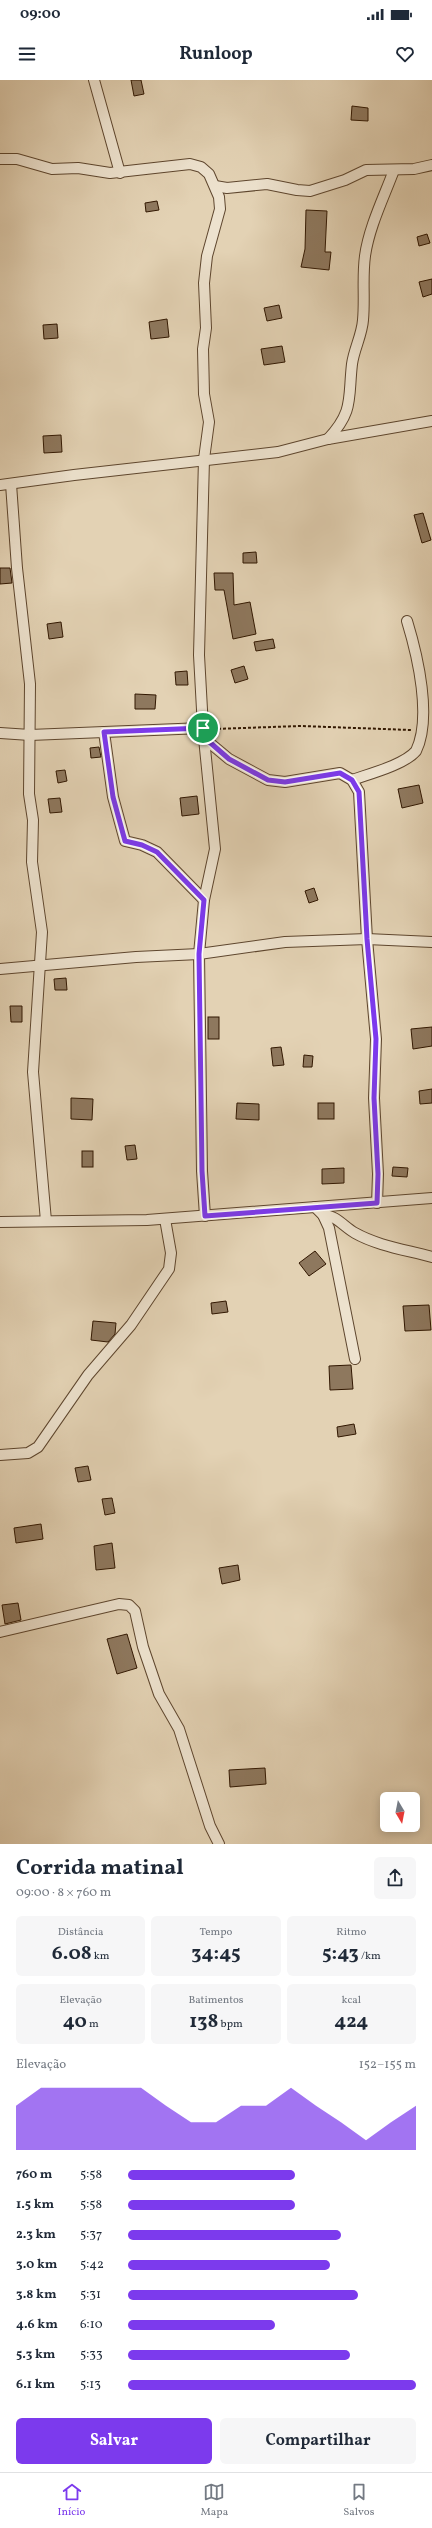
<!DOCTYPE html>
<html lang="pt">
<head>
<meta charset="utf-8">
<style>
  :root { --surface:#fff; --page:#f6f6f7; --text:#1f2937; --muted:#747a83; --line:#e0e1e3; --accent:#7c3aed }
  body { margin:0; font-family:Vollkorn,serif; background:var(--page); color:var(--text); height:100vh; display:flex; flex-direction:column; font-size:15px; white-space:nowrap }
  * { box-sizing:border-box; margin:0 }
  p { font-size:13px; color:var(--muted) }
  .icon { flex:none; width:22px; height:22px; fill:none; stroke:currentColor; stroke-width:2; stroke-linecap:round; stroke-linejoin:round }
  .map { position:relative; height:1764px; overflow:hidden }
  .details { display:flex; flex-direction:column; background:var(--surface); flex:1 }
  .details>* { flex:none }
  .needle { width:26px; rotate:170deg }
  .tools { position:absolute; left:380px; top:1712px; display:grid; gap:8px }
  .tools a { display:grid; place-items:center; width:40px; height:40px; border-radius:6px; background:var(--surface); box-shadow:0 2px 10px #0003; font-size:20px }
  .pin { position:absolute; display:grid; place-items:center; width:34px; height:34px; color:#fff; margin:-17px; border:2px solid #fff; border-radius:50%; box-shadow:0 1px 4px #0007 }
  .round { display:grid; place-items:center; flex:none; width:42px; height:42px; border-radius:6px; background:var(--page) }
  .overview { display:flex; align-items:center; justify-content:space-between; height:68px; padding:0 16px }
  h1 { font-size:22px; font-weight:700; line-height:30px }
  .metrics { display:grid; grid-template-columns:repeat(3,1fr); gap:6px; height:68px; padding:4px 16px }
  .metrics div { display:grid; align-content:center; border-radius:6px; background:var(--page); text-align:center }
  .metrics b { font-size:20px; font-weight:700 }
  .metrics small { font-size:11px; font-weight:400 }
  .metrics p { font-size:11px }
  .chart { height:112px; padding:8px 16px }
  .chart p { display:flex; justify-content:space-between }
  .chart svg { width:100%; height:72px; margin-top:4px; fill:var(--accent); opacity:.7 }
  .cta { display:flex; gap:8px; margin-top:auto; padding:8px 16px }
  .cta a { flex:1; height:46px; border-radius:6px; background:var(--accent); color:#fff; font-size:16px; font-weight:700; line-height:46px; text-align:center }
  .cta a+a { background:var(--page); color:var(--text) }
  ul { padding:0 16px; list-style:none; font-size:13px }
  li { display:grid; grid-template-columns:64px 48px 1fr; align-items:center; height:30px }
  li i { height:10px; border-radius:5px; background:var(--accent) }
  .status { display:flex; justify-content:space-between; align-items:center; height:28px; padding:0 20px; background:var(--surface); direction:ltr }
  .status svg { height:11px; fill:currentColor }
  header { display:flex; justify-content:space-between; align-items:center; height:52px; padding:0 16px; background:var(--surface); font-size:18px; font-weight:700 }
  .tabs { display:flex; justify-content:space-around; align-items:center; height:56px; border-top:1px solid var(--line); background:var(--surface); font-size:11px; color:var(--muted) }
  .tabs a { display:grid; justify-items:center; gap:2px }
  .tabs .active { color:var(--accent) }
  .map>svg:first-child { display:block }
</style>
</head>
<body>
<div class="status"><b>09:00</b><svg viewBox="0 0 49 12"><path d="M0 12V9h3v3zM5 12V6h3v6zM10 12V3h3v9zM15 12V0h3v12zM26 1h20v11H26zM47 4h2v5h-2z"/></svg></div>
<header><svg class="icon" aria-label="menu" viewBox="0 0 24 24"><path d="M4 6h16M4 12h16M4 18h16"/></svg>Runloop<svg class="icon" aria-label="heart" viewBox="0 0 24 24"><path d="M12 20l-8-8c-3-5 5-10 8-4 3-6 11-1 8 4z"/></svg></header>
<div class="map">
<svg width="432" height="1764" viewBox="0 0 432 1764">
  <rect width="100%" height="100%" fill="#e3d2b4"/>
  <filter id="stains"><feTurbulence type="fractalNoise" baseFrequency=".005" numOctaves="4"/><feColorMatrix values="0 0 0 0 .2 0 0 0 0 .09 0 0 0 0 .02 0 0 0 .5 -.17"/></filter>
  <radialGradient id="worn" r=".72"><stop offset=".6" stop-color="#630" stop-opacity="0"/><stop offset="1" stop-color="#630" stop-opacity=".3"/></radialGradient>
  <!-- building -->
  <g fill="#8e785e" stroke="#311701">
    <polygon points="131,0 141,0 144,14 134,16"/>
    <polygon points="352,26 368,28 368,41 351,40"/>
    <polygon points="157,121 159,130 146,132 145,123"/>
    <polygon points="306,130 327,131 325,172 331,172 329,190 301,187 305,169"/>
    <polygon points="427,154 430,163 419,166 417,157"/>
    <polygon points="432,199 432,214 423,217 419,202"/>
    <polygon points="279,225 282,238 267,241 264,228"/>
    <polygon points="167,239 169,257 151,259 149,242"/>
    <polygon points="57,244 58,258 44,259 43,245"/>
    <polygon points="282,266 285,282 264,285 261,269"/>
    <polygon points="61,355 62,372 44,373 43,356"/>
    <polygon points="423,433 431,460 422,463 414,435"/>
    <polygon points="256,472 257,483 243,483 243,473"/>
    <polygon points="0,488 10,488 12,503 0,504"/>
    <polygon points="214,493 233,493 234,525 250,522 256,554 233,559 224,510 215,510"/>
    <polygon points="61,542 63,557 49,559 47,544"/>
    <polygon points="273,559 275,568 256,571 254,562"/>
    <polygon points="244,586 248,599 235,603 231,590"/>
    <polygon points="187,591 188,605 176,605 175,592"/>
    <polygon points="135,614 156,615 155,629 135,629"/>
    <polygon points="99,667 101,677 91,678 90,668"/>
    <polygon points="65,690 67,701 58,703 56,691"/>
    <polygon points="419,705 423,723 402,728 398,709"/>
    <polygon points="197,716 199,734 182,736 180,718"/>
    <polygon points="60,718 62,732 50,733 48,719"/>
    <polygon points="314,808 318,820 309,823 305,811"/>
    <polygon points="66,898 67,910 55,910 54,899"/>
    <polygon points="10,926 22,926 22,942 11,942"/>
    <rect x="208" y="937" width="11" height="22"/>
    <polygon points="432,947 432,966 413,969 411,949"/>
    <polygon points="281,967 284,985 273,986 271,968"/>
    <polygon points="304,975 313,976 312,987 303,987"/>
    <polygon points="432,1009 432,1023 420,1024 419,1011"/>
    <polygon points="71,1018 93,1019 92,1040 71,1039"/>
    <polygon points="237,1023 259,1024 259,1040 236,1039"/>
    <rect x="318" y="1023" width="16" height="16"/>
    <polygon points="135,1065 137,1079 127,1080 125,1066"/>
    <rect x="82" y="1071" width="11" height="16"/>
    <polygon points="393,1087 408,1088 407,1097 392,1096"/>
    <polygon points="344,1088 344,1103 322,1104 322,1089"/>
    <polygon points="315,1171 326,1184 309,1196 299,1183"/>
    <polygon points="226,1221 228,1232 212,1234 211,1223"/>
    <polygon points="429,1225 431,1250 405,1251 403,1226"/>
    <polygon points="93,1241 116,1243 115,1254 108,1262 91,1260"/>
    <polygon points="351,1285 353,1309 330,1310 329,1286"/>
    <polygon points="354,1344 356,1354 338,1357 337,1347"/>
    <polygon points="88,1386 91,1400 78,1402 75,1388"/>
    <polygon points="112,1418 115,1433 105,1435 102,1419"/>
    <polygon points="41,1444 43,1459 16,1463 14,1448"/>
    <polygon points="112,1463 115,1488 96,1490 94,1466"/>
    <polygon points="238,1485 240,1500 222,1504 219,1488"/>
    <polygon points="18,1523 21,1540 5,1544 2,1525"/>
    <polygon points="127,1554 137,1588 117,1594 107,1559"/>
    <polygon points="265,1688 266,1704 230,1707 229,1690"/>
  </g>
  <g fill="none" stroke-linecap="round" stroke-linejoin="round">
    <defs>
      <g id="street">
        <polyline points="94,0 120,93"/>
        <polyline points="0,79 17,79 52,89 78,88 110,93 190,84 201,87 209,94 219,117 220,129 207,176 204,203 206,248 203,269 204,314 209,342 204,379 199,575 203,648 215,769 204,820 199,874 202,1091 205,1136"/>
        <polyline points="215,106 227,108 267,104 297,110 310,111 345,100 366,90 414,89 432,85"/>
        <path d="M328 359C354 331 348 319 352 284 354 269 362 255 363 240 365 218 362 198 365 176 369 147 384 117 394 90"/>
        <polyline points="11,404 17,488 30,604 29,714 33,740 32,782 42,852 33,992 46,1141"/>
        <polyline points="0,405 74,395 278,372 328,359 432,341"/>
        <polyline points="104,652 113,717 125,761 142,765 157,772 204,820"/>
        <polyline points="0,653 30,655 203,648"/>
        <polyline points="205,659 229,679 268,700 285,702 340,693 352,700 359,712 367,859 376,959 374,1018 378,1094 377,1123"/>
        <path d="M352 700C369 694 404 685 416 671 432 638 418 577 407 541"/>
        <polyline points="0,889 136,877 199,874 285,862 367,859 432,862"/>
        <polyline points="315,1127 323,1135 329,1148 355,1279"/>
        <path d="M323 1135C336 1135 344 1147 355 1153 378 1166 407 1170 432 1177"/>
        <polyline points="0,1142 147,1140 432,1118"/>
        <polyline points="0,1375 28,1373 38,1367 88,1295 131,1245 169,1189 171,1173 165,1139"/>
        <polyline points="0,1552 119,1524 129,1525 135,1531 143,1567 159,1614 179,1649 210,1746 219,1764"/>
      </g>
    </defs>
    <!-- street casing -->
    <use href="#street" stroke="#5e462e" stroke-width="12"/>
    <!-- path -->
    <polyline stroke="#311701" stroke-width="2" stroke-dasharray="3 2" stroke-linecap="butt" points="213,649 301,646 411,650"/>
    <!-- street -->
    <use href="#street" stroke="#ede2ce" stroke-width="10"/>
  </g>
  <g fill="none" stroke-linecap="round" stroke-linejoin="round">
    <defs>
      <polygon id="route" points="203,648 206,659 229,679 268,700 285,702 340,693 352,700 359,712 367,859 376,959 374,1018 378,1094 377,1123 205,1136 202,1091 199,874 204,820 157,772 142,765 125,761 113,717 104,652"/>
    </defs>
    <!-- route casing -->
    <use href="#route" stroke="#fff" stroke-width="8"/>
    <!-- route -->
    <use href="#route" stroke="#7c3aed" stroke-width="5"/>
  </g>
  <rect width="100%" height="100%" filter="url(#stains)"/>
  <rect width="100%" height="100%" fill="url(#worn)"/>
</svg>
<div class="tools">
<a><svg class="needle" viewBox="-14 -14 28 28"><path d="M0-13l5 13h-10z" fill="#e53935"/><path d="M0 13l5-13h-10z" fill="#747a83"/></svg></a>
</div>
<div class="pin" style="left:203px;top:648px;background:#1e9e55"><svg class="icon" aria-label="arrive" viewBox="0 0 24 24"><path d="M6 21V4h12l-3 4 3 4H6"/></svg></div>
</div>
<section class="details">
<div class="overview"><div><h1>Corrida matinal</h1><p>09:00 · 8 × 760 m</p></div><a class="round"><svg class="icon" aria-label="share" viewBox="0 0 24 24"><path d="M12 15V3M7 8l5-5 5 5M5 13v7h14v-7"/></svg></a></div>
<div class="metrics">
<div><p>Distância</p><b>6.08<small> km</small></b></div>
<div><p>Tempo</p><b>34:45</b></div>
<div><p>Ritmo</p><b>5:43<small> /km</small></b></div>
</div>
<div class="metrics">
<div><p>Elevação</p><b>40<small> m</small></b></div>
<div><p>Batimentos</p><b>138<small> bpm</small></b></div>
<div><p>kcal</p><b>424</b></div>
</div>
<div class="chart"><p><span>Elevação</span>152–155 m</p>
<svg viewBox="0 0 160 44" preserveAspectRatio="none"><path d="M0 44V17L10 6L20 6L30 6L40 6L50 6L60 17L70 27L80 27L90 17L100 17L110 6L120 17L130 27L140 38L150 27L160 17V44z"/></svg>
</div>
<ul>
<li><b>760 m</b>5:58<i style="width:58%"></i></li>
<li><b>1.5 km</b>5:58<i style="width:58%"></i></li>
<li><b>2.3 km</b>5:37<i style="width:74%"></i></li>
<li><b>3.0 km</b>5:42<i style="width:70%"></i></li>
<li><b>3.8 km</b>5:31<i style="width:80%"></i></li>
<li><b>4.6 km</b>6:10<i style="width:51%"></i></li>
<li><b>5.3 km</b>5:33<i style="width:77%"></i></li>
<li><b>6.1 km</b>5:13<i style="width:100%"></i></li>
</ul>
<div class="cta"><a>Salvar</a><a>Compartilhar</a></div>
</section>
<nav class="tabs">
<a class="active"><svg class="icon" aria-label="home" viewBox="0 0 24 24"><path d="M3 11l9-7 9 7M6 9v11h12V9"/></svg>Início</a>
<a><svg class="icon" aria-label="map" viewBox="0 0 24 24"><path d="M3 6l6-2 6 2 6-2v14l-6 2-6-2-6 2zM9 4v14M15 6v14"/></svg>Mapa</a>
<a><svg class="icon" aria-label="saved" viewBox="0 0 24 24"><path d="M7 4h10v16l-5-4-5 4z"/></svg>Salvos</a>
</nav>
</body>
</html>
